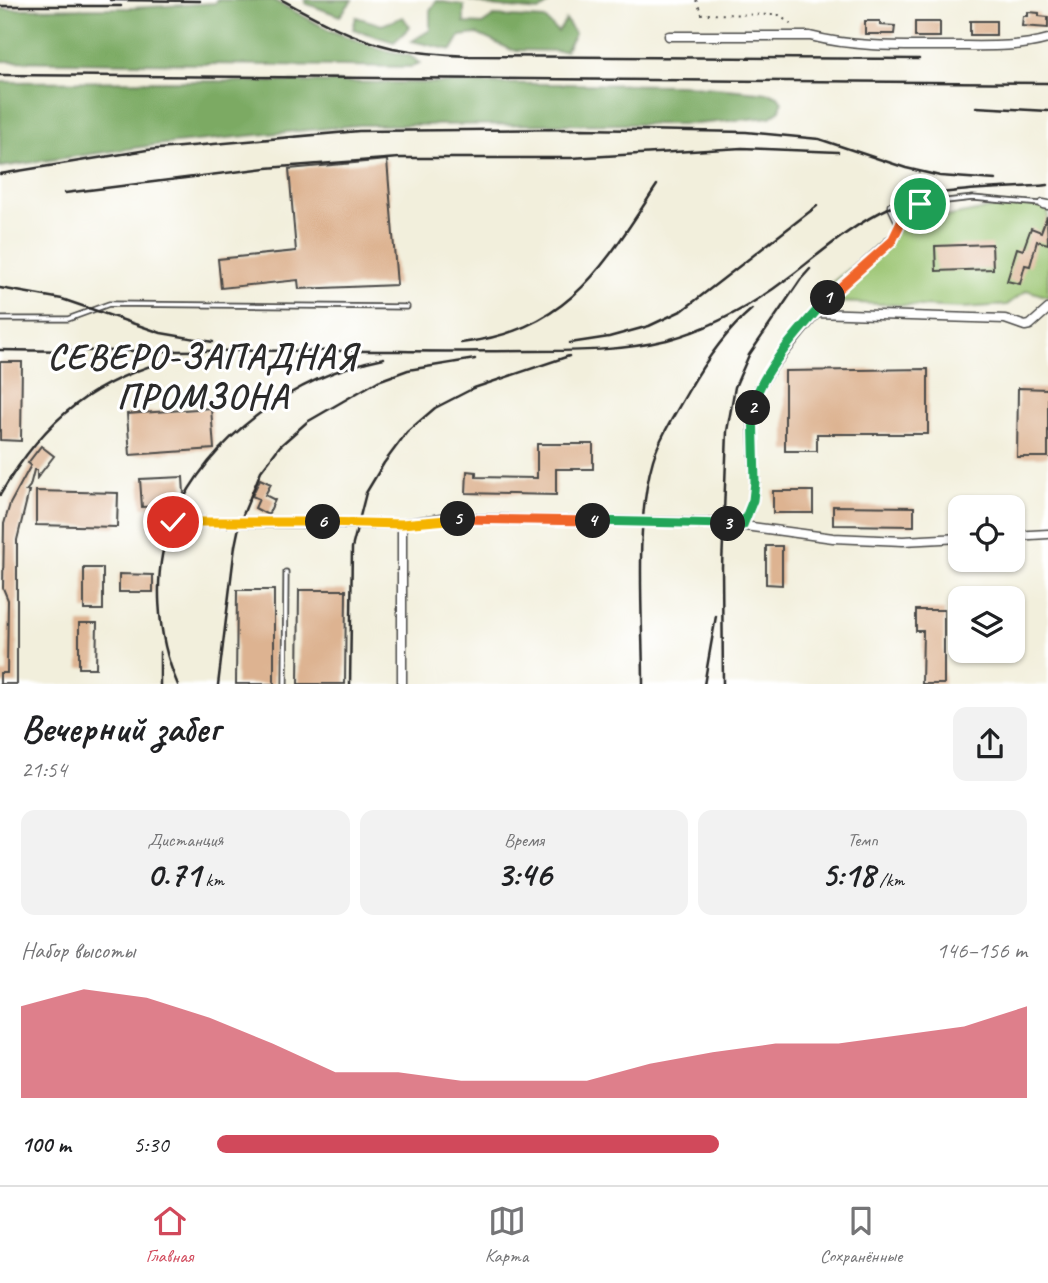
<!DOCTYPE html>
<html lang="ru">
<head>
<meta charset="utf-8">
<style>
  :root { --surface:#fff; --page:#f2f2f2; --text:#202124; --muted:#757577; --line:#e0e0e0; --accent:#d1495b }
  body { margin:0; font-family:Caveat,sans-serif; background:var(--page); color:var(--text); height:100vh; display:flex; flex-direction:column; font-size:26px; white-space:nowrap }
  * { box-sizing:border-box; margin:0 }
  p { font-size:23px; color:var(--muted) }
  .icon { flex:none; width:38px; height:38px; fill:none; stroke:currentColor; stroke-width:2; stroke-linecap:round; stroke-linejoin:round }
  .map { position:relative; height:684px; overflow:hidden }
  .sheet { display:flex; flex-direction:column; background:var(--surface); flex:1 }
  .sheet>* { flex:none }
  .buttons { position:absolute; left:948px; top:495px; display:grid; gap:14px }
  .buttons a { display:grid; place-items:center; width:77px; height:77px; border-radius:14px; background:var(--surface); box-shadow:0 2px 5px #0004; font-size:35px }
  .pin { position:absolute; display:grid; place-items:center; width:60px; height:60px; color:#fff; margin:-30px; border:4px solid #fff; border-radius:50%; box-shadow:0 2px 7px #0007 }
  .km { position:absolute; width:35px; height:35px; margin:-18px; border-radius:50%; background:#222; color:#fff; font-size:19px; line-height:35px; text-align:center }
  .round { display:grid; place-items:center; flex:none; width:74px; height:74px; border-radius:14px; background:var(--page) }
  .overview { display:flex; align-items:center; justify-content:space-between; height:119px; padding:0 21px }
  h1 { font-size:38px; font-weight:800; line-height:52px }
  .metrics { display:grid; grid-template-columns:repeat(3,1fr); gap:10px; height:119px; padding:7px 21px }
  .metrics div { display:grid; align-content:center; border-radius:14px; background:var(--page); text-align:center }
  .metrics b { font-size:35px; font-weight:800 }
  .metrics small { font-size:19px; font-weight:400 }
  .metrics p { font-size:19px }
  .chart { height:196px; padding:14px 21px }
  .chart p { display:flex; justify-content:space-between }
  .chart svg { width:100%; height:126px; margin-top:7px; fill:var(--accent); opacity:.7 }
  ul { padding:0 21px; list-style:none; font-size:23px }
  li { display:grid; grid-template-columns:112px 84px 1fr; align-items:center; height:52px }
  li i { height:18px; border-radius:9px; background:var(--accent) }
  .dock { display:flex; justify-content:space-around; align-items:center; height:98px; border-top:2px solid var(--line); background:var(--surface); font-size:19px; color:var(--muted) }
  .dock a { display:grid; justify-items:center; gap:4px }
  .dock .active { color:var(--accent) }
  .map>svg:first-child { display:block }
</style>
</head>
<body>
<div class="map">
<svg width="1048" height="685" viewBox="0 0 1048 685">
  <rect width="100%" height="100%" fill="#fff"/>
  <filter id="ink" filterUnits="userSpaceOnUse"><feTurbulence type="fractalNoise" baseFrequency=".0143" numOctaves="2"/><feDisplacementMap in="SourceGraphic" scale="14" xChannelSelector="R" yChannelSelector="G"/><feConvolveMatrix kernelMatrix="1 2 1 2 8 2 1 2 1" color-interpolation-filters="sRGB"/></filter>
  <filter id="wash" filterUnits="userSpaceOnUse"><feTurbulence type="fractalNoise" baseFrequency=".00686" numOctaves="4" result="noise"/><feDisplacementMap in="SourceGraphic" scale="28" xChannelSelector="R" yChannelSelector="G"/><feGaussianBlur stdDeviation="1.57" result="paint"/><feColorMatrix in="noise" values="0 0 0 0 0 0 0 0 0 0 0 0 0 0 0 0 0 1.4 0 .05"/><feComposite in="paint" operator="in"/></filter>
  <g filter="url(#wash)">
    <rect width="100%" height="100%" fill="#f2efdc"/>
    <!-- green -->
    <polygon fill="#9bc572" stroke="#63784e" stroke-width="2" points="1008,205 1048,206 1048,297 1027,290 1007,305 962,308 837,302 821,292 903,225"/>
    <!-- forest -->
    <g fill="#7caa64" stroke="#546a48" stroke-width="2">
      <polygon points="216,0 273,0 329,30 380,49 410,56 420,63 411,67 0,61 0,9 133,8 215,3"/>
      <polygon points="305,0 352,0 340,16 305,3"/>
      <polygon points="468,0 554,0 539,11 491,6"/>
      <polygon points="436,1 464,5 464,23 482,24 494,16 545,19 558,32 566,20 575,34 565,51 512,50 477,34 460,36 452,50 412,41 430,30 430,10"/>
      <polygon points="356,17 382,25 403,17 410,27 394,42 353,29"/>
      <polygon points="181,81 682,85 770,93 778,96 782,102 780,110 770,117 696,124 359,125 155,145 0,167 0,82"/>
    </g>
    <g id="blocks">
      <!-- building -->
      <g fill="#ddb391">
        <polygon points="1028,12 1039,13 1039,16 1048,17 1048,28 1022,26 1023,16 1028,16"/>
        <polygon points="865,21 880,21 880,25 895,26 894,34 865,34"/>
        <rect x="970" y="21" width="26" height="14"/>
        <rect x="915" y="22" width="25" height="15"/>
        <polygon points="387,160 397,285 299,289 298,280 221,288 218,259 296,251 289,169"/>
        <polygon points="938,207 940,223 924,225 910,220 913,213 923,217 922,209"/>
        <polygon points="1047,216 1048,244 1037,241 1030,266 1025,265 1020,284 1007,281 1017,248 1023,250 1031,228 1041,232"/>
        <polygon points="992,244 993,269 936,271 935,246"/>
        <polygon points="0,362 22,362 21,441 0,440"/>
        <polygon points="928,369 928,434 817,434 817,451 785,451 785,371"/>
        <polygon points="1018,388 1048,389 1048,457 1017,457"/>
        <polygon points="211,408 214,449 130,455 127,414"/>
        <polygon points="537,444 593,444 593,469 556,469 556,495 466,493 467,471 476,472 476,477 537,478"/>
        <polygon points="41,446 54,456 37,478 37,470 34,470 30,486 26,491 29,491 17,540 17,684 0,684 0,673 7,673 8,600 3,588 4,524 10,504 31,465 28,463"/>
        <polygon points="183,477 184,494 177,505 142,507 140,479"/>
        <polygon points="260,479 271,484 265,495 275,500 268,515 255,508 259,499 252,496"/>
        <polygon points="36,491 118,493 117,527 36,525"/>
        <rect x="773" y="491" width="40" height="22"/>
        <polygon points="833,506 914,507 914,526 833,525"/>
        <polygon points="766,546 782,546 782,585 766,584"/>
        <rect x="84" y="568" width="19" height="42"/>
        <polygon points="119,574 153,575 153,592 119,592"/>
        <polygon points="237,590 274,590 274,684 236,684"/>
        <polygon points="299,590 346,590 345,684 298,684"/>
        <polygon points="916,610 944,610 944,684 922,684 923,631 916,631"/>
        <polygon points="79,623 97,623 96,668 79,668"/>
      </g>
    </g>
  </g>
  <g filter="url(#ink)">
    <use href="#blocks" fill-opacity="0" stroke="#494846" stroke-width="2"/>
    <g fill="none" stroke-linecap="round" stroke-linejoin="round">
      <defs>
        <g id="lane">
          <polyline points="900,222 912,206 920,204 973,198 1041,204"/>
          <polyline points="0,319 68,319 109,304 407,307"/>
          <polyline points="285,685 286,572"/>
        </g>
        <g id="street">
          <path d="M669 36H810C856 48 904 46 951 46 983 46 1017 48 1048 39"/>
          <polyline points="1043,204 1048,205"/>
          <polyline points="815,313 1005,319 1025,326 1030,325 1048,309"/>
          <polyline points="173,522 402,524 442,518 723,523 833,538 903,541 961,538"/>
          <polyline points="743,525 753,500 755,482 752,416 759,388 774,365 832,294 896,235 900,223 892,206"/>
          <polyline points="1013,536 1048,534"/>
          <polyline points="402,685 402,524"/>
        </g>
      </defs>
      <!-- lane casing -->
      <use href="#lane" stroke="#494846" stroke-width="7"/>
      <!-- street casing -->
      <use href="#street" stroke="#494846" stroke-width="11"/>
      <!-- path -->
      <polyline stroke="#494846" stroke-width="2" stroke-dasharray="2 5" stroke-linecap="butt" points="696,0 702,14 779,15 794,27"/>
      <!-- lane -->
      <use href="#lane" stroke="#fff" stroke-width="3.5"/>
      <!-- street -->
      <use href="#street" stroke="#fff" stroke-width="8"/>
      <!-- rail -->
      <g stroke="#2b2b2b" stroke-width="2.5">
        <polyline points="110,0 200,1"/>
        <path d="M282 0C317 19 353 39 393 48 418 53 443 55 469 56L919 59"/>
        <polyline points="0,6 121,6"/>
        <polyline points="0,75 1048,83"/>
        <polyline points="976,107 1048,111"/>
        <polyline points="0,174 147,150 359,131 582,129 746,132 819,139 906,168 940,176 996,180"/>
        <polyline points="65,193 266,168 399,158 571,158 742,148 838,152"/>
        <polyline points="0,288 62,299 161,333 213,342"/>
        <path d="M461 343C569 330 602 268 657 185"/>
        <polyline points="570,343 609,337 649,326 683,310 817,206"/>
        <path d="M0 350C133 352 266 350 400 351 443 352 487 351 531 351 577 351 622 351 667 340 712 328 756 303 792 275 824 250 855 223 891 207 940 186 996 190 1048 185"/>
        <path d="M0 495C46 416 95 379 183 356"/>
        <polyline points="160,685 160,652"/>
        <path d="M178 685C157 637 151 571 172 522 209 436 294 376 384 358"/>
        <polyline points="218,685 235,546 240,522 261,471 280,446 307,422 378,381 408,370 475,359"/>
        <polyline points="350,685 352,548 366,493 384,463 407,432 435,408 474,388 569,356"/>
        <path d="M643 685C643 616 634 525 653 460 660 437 675 414 687 393 704 363 725 332 752 309"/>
        <polyline points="704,685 716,616"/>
        <polyline points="723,685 722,567 727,431 735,387 749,355 801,279 810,269"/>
      </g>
    </g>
  </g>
  <g fill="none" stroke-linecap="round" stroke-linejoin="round" filter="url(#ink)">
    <defs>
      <polyline id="split-1" points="828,298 892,241 906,212 912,206 920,204"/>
      <path id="split-2" d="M753 408C758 374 805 324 828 298"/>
      <polyline id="split-3" points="728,524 743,525 753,500 755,482 753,408"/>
      <polyline id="split-4" points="593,521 728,524"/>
      <polyline id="split-5" points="458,519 593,521"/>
      <polyline id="split-6" points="323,522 402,524 458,519"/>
      <polyline id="split-7" points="173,522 323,522"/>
    </defs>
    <!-- split-1 casing -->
    <use href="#split-1" stroke="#fff" stroke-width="14"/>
    <!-- split-2 casing -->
    <use href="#split-2" stroke="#fff" stroke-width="14"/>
    <!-- split-3 casing -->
    <use href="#split-3" stroke="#fff" stroke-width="14"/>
    <!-- split-4 casing -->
    <use href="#split-4" stroke="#fff" stroke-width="14"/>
    <!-- split-5 casing -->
    <use href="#split-5" stroke="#fff" stroke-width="14"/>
    <!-- split-6 casing -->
    <use href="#split-6" stroke="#fff" stroke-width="14"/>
    <!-- split-7 casing -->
    <use href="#split-7" stroke="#fff" stroke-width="14"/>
    <!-- split-1 -->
    <use href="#split-1" stroke="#f0652b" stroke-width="9"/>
    <!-- split-2 -->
    <use href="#split-2" stroke="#22a559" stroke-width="9"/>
    <!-- split-3 -->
    <use href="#split-3" stroke="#22a559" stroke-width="9"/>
    <!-- split-4 -->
    <use href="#split-4" stroke="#22a559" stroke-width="9"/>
    <!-- split-5 -->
    <use href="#split-5" stroke="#f0652b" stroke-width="9"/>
    <!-- split-6 -->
    <use href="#split-6" stroke="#f5b400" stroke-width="9"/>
    <!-- split-7 -->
    <use href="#split-7" stroke="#f5b400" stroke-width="9"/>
  </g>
  <g text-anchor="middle" stroke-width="6" stroke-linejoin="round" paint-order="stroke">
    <!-- district labels -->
    <g font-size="35" font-weight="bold" letter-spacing="2" fill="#2b2b2b" stroke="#fff">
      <text x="203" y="368">СЕВЕРО-ЗАПАДНАЯ<tspan x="203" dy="40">ПРОМЗОНА</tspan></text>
    </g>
  </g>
</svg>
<div class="buttons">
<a><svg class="icon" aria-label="locate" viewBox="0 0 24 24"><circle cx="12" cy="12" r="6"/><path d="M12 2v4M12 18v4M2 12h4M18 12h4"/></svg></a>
<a><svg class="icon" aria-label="layers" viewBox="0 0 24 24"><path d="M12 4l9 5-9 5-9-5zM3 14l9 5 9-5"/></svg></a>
</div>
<div class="pin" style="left:920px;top:204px;background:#1e9e55"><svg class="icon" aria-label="arrive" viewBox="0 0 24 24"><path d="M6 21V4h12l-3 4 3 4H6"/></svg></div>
<div class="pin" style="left:173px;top:522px;background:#d93025"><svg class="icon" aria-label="check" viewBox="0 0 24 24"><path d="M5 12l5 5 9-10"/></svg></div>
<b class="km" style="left:828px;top:298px">1</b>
<b class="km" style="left:753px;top:408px">2</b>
<b class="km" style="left:728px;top:524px">3</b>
<b class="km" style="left:593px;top:521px">4</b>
<b class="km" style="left:458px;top:519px">5</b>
<b class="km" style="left:323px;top:522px">6</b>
</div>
<section class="sheet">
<div class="overview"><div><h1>Вечерний забег</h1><p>21:54</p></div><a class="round"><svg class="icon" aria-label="share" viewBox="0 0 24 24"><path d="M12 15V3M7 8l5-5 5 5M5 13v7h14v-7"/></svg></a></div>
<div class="metrics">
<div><p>Дистанция</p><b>0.71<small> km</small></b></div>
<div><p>Время</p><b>3:46</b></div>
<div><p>Темп</p><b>5:18<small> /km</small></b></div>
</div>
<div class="chart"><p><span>Набор высоты</span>146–156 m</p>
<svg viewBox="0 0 160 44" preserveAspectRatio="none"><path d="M0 44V12L10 6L20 9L30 16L40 25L50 35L60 35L70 38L80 38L90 38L100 32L110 28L120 25L130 25L140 22L150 19L160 12V44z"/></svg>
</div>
<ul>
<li><b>100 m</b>5:30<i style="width:62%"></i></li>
</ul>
</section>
<nav class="dock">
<a class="active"><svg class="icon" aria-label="home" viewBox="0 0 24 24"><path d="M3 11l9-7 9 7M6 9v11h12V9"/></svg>Главная</a>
<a><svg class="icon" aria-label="map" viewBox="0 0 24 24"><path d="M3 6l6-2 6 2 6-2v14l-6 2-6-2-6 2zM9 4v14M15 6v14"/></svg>Карта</a>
<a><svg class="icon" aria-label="saved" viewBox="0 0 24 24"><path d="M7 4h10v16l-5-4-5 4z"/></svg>Сохранённые</a>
</nav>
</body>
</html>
